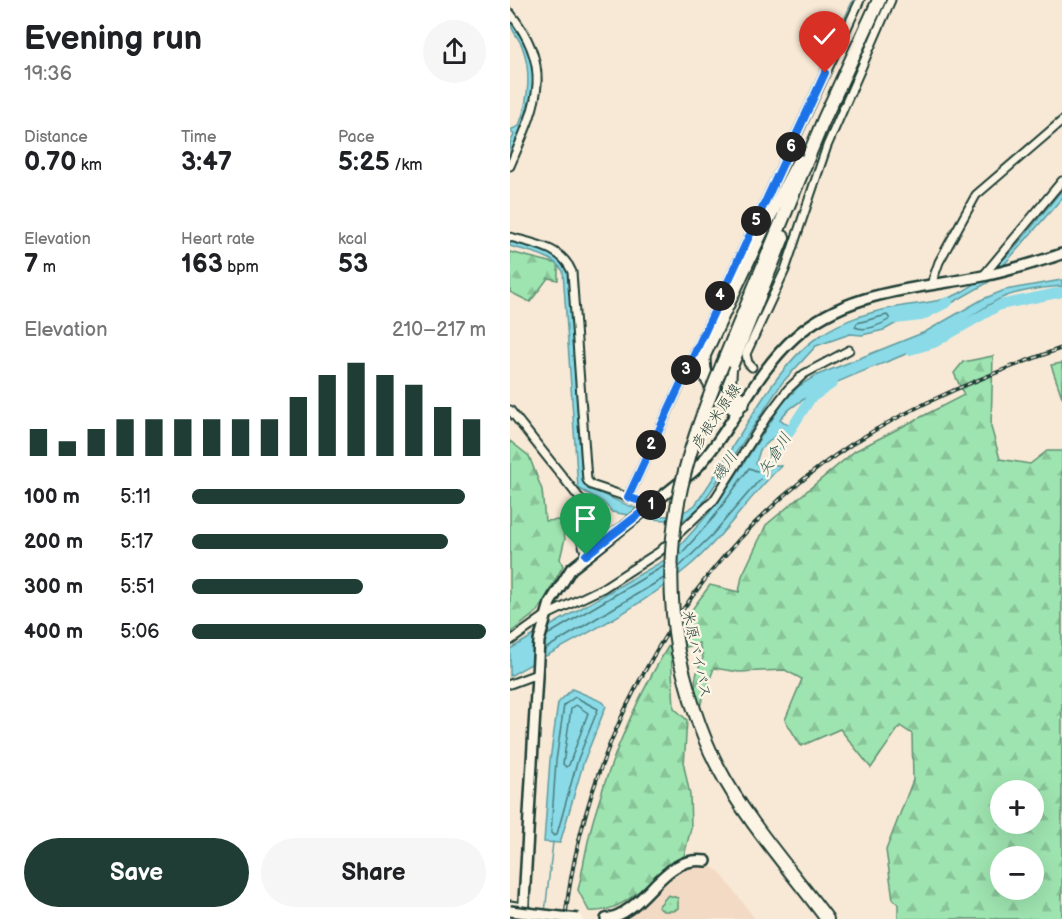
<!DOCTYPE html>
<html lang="en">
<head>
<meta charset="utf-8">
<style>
  :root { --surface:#fff; --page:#f6f6f6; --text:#202124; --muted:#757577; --accent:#1f3d34 }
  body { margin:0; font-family:"Balsamiq Sans","Klee One",sans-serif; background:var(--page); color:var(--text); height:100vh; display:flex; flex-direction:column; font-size:22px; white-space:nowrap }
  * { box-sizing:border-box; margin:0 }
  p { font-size:20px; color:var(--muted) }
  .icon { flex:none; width:33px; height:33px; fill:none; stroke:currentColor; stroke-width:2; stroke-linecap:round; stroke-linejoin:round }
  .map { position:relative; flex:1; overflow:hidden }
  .side { display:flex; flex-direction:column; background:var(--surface); width:510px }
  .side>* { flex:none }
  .fabs { position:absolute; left:480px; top:780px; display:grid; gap:12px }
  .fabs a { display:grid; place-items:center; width:54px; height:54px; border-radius:50%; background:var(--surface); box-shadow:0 6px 24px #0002; font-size:30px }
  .pin { position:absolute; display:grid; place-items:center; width:51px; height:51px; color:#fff; margin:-62px -26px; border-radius:50% 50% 50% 0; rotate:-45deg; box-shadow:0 0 6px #0007 }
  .pin .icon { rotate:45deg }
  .km { position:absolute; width:30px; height:30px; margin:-15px; border-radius:50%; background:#222; color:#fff; font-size:16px; line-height:30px; text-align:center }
  .round { display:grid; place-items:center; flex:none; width:63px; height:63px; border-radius:32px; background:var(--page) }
  .summary { display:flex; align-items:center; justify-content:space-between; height:102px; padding:0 24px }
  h1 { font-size:33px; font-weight:700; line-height:45px }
  .stats { display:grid; grid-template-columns:repeat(3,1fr); gap:9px; height:102px; padding:6px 24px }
  .stats div { display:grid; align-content:center }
  .stats b { font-size:26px; font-weight:700 }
  .stats small { font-size:16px; font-weight:400 }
  .stats p { font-size:16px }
  .chart { height:168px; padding:12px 24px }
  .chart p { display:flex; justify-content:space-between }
  .chart svg { width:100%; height:108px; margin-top:6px; stroke:var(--accent); stroke-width:6 }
  .cta { display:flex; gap:12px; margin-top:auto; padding:12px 24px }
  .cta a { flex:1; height:69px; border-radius:36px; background:var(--accent); color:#fff; font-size:24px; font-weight:700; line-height:69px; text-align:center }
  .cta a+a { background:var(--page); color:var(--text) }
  ul { padding:0 24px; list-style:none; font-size:20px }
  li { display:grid; grid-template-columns:96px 72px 1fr; align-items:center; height:45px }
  li i { height:15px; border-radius:8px; background:var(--accent) }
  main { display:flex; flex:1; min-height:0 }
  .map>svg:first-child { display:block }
</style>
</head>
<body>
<main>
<section class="side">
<div class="summary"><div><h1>Evening run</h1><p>19:36</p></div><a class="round"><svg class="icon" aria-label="share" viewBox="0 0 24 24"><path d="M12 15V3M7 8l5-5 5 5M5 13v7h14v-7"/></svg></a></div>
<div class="stats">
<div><p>Distance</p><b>0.70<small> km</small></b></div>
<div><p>Time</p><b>3:47</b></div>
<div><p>Pace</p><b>5:25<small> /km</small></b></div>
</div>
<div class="stats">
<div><p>Elevation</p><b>7<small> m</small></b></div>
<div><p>Heart rate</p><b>163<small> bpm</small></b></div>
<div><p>kcal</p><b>53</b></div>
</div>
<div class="chart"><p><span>Elevation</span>210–217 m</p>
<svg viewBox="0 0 160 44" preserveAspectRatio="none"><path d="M5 44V33M15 44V38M25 44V33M35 44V29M45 44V29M55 44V29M65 44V29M75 44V29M85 44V29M95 44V20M105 44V11M115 44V6M125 44V11M135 44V15M145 44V24M155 44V29"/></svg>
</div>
<ul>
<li><b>100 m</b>5:11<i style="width:93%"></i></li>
<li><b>200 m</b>5:17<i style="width:87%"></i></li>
<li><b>300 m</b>5:51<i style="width:58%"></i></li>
<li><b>400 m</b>5:06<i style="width:100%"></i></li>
</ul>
<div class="cta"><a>Save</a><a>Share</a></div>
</section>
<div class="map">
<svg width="552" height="919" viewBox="0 0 552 919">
  <defs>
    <pattern id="forest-firs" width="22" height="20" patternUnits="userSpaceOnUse" patternTransform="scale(1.5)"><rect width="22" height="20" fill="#9ee4b0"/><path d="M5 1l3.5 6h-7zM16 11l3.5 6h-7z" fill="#88c498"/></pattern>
    <pattern id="garden-dots" width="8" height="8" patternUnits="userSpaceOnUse" patternTransform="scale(1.5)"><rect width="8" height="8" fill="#9ee4b0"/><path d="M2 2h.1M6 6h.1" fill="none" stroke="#88c498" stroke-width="1.8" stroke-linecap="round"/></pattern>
  </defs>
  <rect width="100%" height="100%" fill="#f8e9d6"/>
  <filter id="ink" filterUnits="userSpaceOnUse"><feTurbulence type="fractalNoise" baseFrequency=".0167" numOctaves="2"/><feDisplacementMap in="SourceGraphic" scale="12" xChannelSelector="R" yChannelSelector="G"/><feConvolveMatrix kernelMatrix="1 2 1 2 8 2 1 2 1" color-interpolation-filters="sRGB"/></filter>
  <g filter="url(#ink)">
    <!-- built -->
    <polygon fill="#f3dac4" points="195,863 210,872 245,919 111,919 130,906 154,881 157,884 168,871 180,865"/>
    <!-- grass -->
    <polygon fill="#9ee4b0" stroke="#5e9072" stroke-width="1.5" points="552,363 552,397 541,365"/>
    <!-- forest -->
    <g fill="url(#forest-firs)" stroke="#5e9072" stroke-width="1.5" fill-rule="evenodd">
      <polygon points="0,252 48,264 48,280 38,278 20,302 0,292"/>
      <path d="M483 356 481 427 490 459 520 464 537 451H552V919H388V904L383 899 376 850 403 780 402 734 390 726 361 768 330 729 291 746 275 720 292 679 275 670 229 672 204 668 190 706C181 690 185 673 193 658L189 643 161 652 164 708 177 720 174 766 180 795 181 828 174 856C142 873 119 914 79 911L68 890C74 865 77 839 85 814 109 731 148 653 200 585L229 592 232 576 256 525 345 451 454 395 444 373 453 362ZM490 790H524V824H490ZM490 856H524V890H490Z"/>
      <polygon points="0,441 19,456 32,490 35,521 49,520 55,538 50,559 53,566 28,611 0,633"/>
    </g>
    <!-- garden -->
    <polygon fill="url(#garden-dots)" stroke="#5e9072" stroke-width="1.5" points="158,895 168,898 168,908 164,911 153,911 148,907"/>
    <!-- water -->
    <g fill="#8adae7" stroke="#5f9b9f" stroke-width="1.5">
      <path d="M0 20C41 62 21 111 0 157V143L4 135 0 130 9 126C18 101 22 72 12 46 8 36 0 30 0 20Z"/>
      <path d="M552 190V198L479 282 440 304 394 319 374 330 352 335 340 334 306 346 272 383 191 506 173 521 140 519 102 512 93 502 68 488 53 271C41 254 19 252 0 246V241C25 247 45 248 58 272L72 476 76 485C90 495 142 517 159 516 169 515 177 511 185 505 220 458 261 368 308 337 334 319 362 311 393 306 412 303 433 302 450 293 493 270 522 225 552 190Z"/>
      <path d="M552 280V286C533 288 511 290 494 297 469 308 451 326 428 339 388 362 295 386 270 419L278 425 281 435 277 440 264 437 250 450 246 463 249 466 255 462 271 466C238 498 212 539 177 568 125 612 59 642 0 676V649L160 557 199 513 223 480 272 404 289 386 305 376 415 332 473 299 495 290Z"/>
      <polygon points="62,689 93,702 96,706 74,761 50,843 34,842 40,760 48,703"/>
    </g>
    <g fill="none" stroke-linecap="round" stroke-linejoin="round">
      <!-- shore -->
      <g stroke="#4a7c7c" stroke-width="1.5">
        <path d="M377 315 380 319C371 325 355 332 345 327L347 323Z"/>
        <polyline points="169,567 202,535 252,477 252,473 239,468 204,517 170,555"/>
        <polyline points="37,635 154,566"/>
        <polyline points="35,649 154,578"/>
        <polygon points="65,697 88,709 68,759 47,834 44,836 41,833 46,761 54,705"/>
        <polygon points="66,705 78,713 59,765 56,767 53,764 61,709"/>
      </g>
      <!-- stream -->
      <g stroke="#5f9b9f" stroke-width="1.5">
        <polyline points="121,480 343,0"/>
        <polyline points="35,912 43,842"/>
      </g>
      <!-- river -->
      <g stroke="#8adae7" stroke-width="10">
        <polyline points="385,319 411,316 438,302"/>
        <polyline points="400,350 424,343 490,305 552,292"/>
        <polyline points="252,474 301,398 323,383"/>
      </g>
      <defs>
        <g id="street">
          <path d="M0 13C46 70 25 107 0 166"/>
          <path d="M0 237C24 244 52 247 62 272L77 480 81 485 141 505"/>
          <polyline points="473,276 552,181"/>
          <polyline points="421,285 429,262 466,195 552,121"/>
          <polyline points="242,367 238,363 236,354 275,270 317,146 381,0"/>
          <polyline points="0,410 71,500 75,515 68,530 76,555"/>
          <polyline points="118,497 350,0"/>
          <polyline points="0,641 35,616 93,588 149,552 204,500 256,418 278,389 294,374 339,350"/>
          <polyline points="0,684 27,674"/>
          <polyline points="0,905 13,907"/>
          <polyline points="0,918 5,919"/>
        </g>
        <g id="secondary">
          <path d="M13 919 29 641 40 603 61 569 184 471C222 430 243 375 285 337 337 290 408 289 473 276 500 271 526 262 552 254"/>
          <path d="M96 919C137 912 151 854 196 861"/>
        </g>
        <g id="highway">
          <polyline points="213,363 314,119 369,0"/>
          <polyline points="233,403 219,386 220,369 273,237"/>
          <path d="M227 411C208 396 191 382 194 355L253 229 289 161"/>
          <path d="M168 652C178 691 188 729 207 765 236 821 280 869 317 919"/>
        </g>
      </defs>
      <!-- street casing -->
      <use href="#street" stroke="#1f3d34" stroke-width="11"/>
      <!-- secondary casing -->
      <use href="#secondary" stroke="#1f3d34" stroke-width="14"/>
      <!-- highway casing -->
      <use href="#highway" stroke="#1f3d34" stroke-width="16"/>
      <!-- street -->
      <use href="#street" stroke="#fcf5e5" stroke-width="7"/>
      <!-- secondary -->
      <use href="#secondary" stroke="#fcf5e5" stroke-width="9"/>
      <!-- highway -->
      <use href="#highway" stroke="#fcf5e5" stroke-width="12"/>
      <defs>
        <path id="rail" d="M55 919C77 730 182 549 342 444 408 402 479 374 552 348"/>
      </defs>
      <!-- rail casing -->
      <use href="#rail" stroke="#1f3d34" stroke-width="4"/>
      <!-- rail -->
      <use href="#rail" stroke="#fcf5e5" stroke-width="1.5" stroke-dasharray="4.5" stroke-linecap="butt"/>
      <defs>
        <polyline id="secondary-bridge" points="0,911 68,919"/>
        <path id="highway-bridge" d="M168 652C149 541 171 465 213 363"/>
      </defs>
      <!-- secondary-bridge casing -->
      <use href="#secondary-bridge" stroke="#1f3d34" stroke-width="14" stroke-linecap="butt"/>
      <!-- highway-bridge casing -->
      <use href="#highway-bridge" stroke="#1f3d34" stroke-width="16" stroke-linecap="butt"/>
      <!-- secondary-bridge -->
      <use href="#secondary-bridge" stroke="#fcf5e5" stroke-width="9"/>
      <!-- highway-bridge -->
      <use href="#highway-bridge" stroke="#fcf5e5" stroke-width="12"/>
    </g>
  </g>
  <g fill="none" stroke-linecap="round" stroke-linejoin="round" filter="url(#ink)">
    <defs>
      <polyline id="route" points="76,555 141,505 118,497 315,73"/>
    </defs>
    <!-- route casing -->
    <use href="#route" stroke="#fff" stroke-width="12"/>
    <!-- route -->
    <use href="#route" stroke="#1a73e8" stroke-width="8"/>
  </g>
  <g text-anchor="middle" stroke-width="5" stroke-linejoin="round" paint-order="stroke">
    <!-- street labels -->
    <g font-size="15" fill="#1f3d34" stroke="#fcf5e5">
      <text transform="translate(206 416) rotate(-56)" y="5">彦根米原線</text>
      <text transform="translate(187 654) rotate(78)" y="5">米原バイパス</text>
    </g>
    <!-- water labels -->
    <g font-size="16" font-style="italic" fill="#345c58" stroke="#fcf5e5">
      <text transform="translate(264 454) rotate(-58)" y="6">矢倉川</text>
      <text transform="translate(214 466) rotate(-56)" y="6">磯川</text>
    </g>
  </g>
</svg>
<div class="fabs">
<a>+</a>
<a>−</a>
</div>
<div class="pin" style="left:76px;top:555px;background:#1e9e55"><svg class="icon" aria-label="arrive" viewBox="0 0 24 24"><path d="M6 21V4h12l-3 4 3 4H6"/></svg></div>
<div class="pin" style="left:315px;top:73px;background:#d93025"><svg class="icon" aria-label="check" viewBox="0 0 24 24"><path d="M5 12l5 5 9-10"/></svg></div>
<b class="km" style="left:141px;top:505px">1</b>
<b class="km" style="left:141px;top:445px">2</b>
<b class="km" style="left:176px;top:370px">3</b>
<b class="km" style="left:210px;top:296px">4</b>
<b class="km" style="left:246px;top:221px">5</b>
<b class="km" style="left:281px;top:147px">6</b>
</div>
</main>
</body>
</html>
